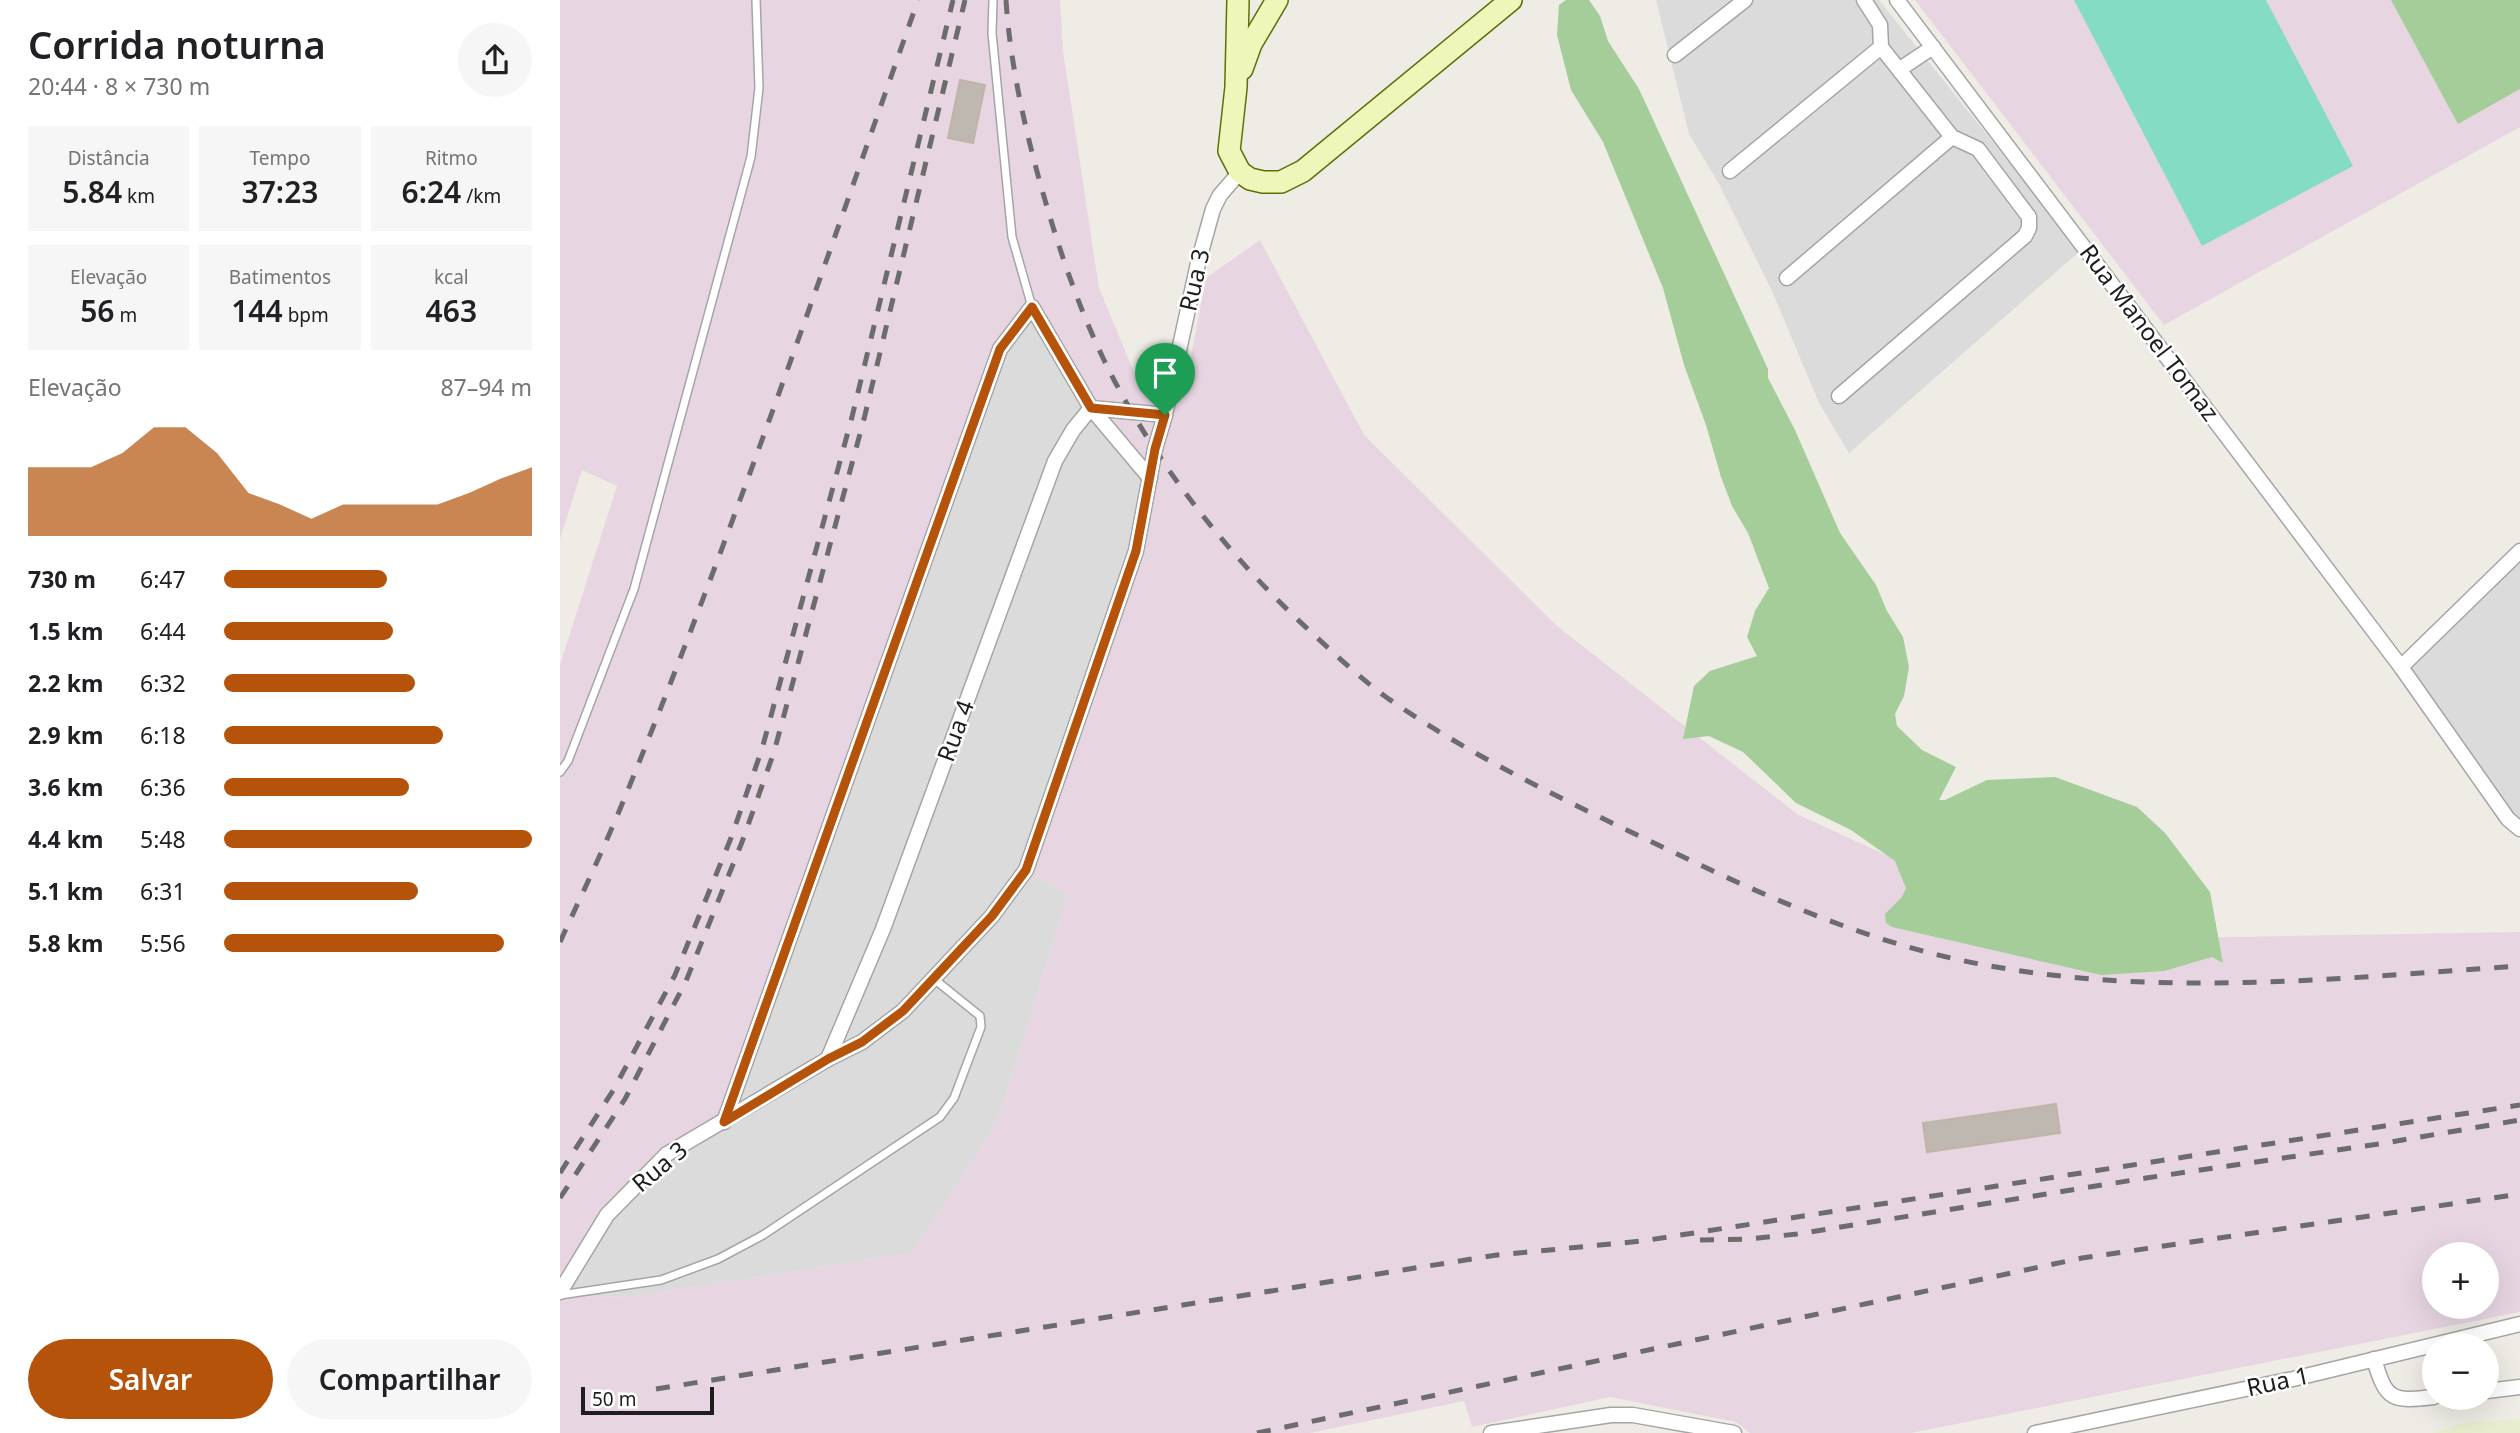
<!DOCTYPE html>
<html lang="pt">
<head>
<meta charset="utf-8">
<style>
  :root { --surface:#fff; --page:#f6f6f6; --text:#202124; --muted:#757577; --accent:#b45309 }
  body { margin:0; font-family:"Noto Sans",sans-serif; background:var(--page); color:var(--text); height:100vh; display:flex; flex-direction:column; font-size:26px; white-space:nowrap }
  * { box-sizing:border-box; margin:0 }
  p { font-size:23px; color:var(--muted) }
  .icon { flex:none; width:38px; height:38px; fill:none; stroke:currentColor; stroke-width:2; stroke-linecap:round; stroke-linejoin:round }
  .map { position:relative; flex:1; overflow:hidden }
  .panel { display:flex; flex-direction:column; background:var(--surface); width:560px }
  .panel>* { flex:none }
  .tools { position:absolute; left:1862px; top:1242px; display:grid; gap:14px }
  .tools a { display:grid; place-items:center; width:77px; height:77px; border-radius:50%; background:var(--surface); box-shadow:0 7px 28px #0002; font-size:35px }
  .scale { position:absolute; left:21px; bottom:18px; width:133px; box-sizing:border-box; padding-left:7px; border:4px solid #1e1e1e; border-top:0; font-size:19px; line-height:24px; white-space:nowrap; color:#1e1e1e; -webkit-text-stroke:5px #fff; paint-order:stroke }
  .pin { position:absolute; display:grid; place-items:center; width:60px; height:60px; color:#fff; margin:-72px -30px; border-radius:50% 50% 50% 0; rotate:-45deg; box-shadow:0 0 7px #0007 }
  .pin .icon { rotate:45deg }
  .round { display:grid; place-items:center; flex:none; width:74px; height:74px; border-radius:37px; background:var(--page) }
  .headline { display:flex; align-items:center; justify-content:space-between; height:119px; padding:0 28px }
  h1 { font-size:38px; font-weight:600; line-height:52px }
  .metrics { display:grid; grid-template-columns:repeat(3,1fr); gap:10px; height:119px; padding:7px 28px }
  .metrics div { display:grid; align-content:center; border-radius:0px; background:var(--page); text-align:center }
  .metrics b { font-size:30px; font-weight:600 }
  .metrics small { font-size:19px; font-weight:400 }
  .metrics p { font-size:19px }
  .chart { height:196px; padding:14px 28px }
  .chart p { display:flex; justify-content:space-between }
  .chart svg { width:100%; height:126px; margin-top:7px; fill:var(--accent); opacity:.7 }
  .primary-button { display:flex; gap:14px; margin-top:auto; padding:14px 28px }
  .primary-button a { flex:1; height:80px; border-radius:42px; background:var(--accent); color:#fff; font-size:28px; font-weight:600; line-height:80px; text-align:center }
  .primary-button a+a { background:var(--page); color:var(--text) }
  ul { padding:0 28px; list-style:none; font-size:23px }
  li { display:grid; grid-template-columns:112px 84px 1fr; align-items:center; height:52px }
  li i { height:18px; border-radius:9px; background:var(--accent) }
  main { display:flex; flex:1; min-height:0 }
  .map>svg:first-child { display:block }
</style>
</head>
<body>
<main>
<section class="panel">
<div class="headline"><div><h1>Corrida noturna</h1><p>20:44 · 8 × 730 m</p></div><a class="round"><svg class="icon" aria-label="share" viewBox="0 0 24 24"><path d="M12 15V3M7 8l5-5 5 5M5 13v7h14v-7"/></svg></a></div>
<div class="metrics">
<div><p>Distância</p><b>5.84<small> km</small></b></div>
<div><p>Tempo</p><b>37:23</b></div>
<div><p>Ritmo</p><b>6:24<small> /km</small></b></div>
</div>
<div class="metrics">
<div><p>Elevação</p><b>56<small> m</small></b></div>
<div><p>Batimentos</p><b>144<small> bpm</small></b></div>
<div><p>kcal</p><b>463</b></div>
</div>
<div class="chart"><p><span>Elevação</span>87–94 m</p>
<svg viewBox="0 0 160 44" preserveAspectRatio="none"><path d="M0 44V20L10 20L20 20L30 15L40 6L50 6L60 15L70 29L80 33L90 38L100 33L110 33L120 33L130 33L140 29L150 24L160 20V44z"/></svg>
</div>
<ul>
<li><b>730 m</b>6:47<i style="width:53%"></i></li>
<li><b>1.5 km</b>6:44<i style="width:55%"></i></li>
<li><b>2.2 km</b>6:32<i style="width:62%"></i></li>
<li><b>2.9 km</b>6:18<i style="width:71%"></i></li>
<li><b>3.6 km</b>6:36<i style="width:60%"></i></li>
<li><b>4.4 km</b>5:48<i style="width:100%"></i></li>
<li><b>5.1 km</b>6:31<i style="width:63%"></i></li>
<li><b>5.8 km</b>5:56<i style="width:91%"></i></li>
</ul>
<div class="primary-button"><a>Salvar</a><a>Compartilhar</a></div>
</section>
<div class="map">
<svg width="1960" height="1433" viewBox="0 0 1960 1433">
  <rect width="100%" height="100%" fill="#eeece4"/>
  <!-- residential -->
  <g fill="#dcdbdb">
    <polygon points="1096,0 1319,0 1520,251 1289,453 1259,403 1212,291 1158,182 1129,134"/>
    <polygon points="472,307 590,478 576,551 466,870 508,895 438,1121 352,1253 70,1297 0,1295 440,349"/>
    <polygon points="1960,551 1960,829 1841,667"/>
  </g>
  <!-- industrial -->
  <g fill="#e7d6e2" fill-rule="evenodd">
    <path d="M0 0H500L503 51 539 288 578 382 630 361 646 278 700 240 804 435 997 626 1237 814 1343 863 1617 938 1960 932V1312L1351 1433H1190L1176 1422 1050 1397 912 1427 904 1401 750 1433H0V1295L70 1297 352 1253 438 1121 508 895 466 870 575 551 590 478 531 408 472 308 440 349 164 1122 107 1154 47 1215 0 1292V665L57 486 22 470 0 539ZM1874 1255H1927V1307H1874Z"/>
    <polygon points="1355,0 1960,0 1960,127 1604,325"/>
  </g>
  <!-- farmland -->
  <polygon fill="#e8edd0" points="1960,1419 1960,1433 1874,1433 1901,1423"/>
  <!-- forest -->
  <g fill="#a4cd9a">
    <polygon points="1006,0 1029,0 1040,16 1048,41 1079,89 1208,369 1208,378 1235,430 1280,533 1316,585 1327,611 1343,637 1349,667 1344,696 1335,714 1337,726 1362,750 1396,767 1379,800 1385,800 1427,780 1495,777 1577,807 1605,833 1650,892 1663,963 1652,957 1604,971 1541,975 1332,927 1326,923 1325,914 1342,897 1346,888 1335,861 1291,830 1236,803 1183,752 1149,736 1123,739 1134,686 1150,671 1197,656 1187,637 1195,611 1209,588 1188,533 1172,506 1161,477 1146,425 1124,365 1103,288 1043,142 1011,90 997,35 999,5"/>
    <polygon points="1831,0 1960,0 1960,89 1898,124"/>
  </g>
  <!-- pitch -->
  <polygon fill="#84dcc2" points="1514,0 1706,0 1793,166 1642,246"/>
  <!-- building -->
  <g fill="#bfb8b0" stroke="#c0b4a7" stroke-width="2">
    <polygon points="400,80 425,85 413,143 388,138"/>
    <polygon points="1496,1104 1500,1133 1367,1152 1363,1123"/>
  </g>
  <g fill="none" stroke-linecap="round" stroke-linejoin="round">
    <defs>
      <g id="lane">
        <polyline points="433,0 432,33 452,237 472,307"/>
        <polyline points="0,772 8,761 74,589 191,157 199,88 196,0"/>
        <polyline points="0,1295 101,1280 158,1259 203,1235 380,1117 394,1098 421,1027 420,1016 374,979"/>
      </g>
      <g id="street">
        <polyline points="1337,0 1841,667 1948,819 1960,829"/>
        <polyline points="1115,55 1185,0"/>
        <polyline points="1340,69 1373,47"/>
        <polyline points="1170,171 1321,47"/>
        <polyline points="1227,278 1392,137"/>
        <polyline points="1279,396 1465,236 1469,228 1469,217 1418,149 1392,137 1321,47 1320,25 1304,0"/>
        <polyline points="1841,667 1960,551"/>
        <polyline points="268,1059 323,929 495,461 513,430 531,408 605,415"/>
        <polyline points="164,1122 440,349 472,307 531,408 590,478"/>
        <polyline points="0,1292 47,1215 107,1154 268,1059 302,1042 343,1011 432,916 466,870 576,551 595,449 605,415 638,263 653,209 660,195 680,172"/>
        <path d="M1814 1359C1826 1400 1831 1402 1874 1397"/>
        <polyline points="1927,1391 1960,1387"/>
        <polyline points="931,1433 1051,1415 1073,1415 1174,1433"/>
        <polyline points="1475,1433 1733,1379 1960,1324"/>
      </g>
      <g id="secondary">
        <polyline points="678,0 676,87 669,151 680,172 690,179 703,182 721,182 743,171 951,0"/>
        <polyline points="682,69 691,44 717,0"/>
      </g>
    </defs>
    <!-- lane casing -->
    <use href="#lane" stroke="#a5a5a5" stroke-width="10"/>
    <!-- street casing -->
    <use href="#street" stroke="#a5a5a5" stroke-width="17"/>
    <!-- secondary casing -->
    <use href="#secondary" stroke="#5b7108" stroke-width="24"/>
    <!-- lane -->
    <use href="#lane" stroke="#fff" stroke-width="7"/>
    <!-- street -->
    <use href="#street" stroke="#fff" stroke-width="14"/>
    <!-- secondary -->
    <use href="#secondary" stroke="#eef7b9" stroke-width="21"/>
    <!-- rail -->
    <g stroke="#6c6c6c" stroke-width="5" stroke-dasharray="14 14" stroke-linecap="butt">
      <path d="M446 0C450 61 463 120 479 179 496 240 516 302 544 360 593 461 668 556 751 632 778 657 805 683 836 704 917 759 1006 801 1094 843 1200 894 1308 944 1425 965 1602 998 1782 978 1960 966"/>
      <path d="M0 942C22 894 45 846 65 797 172 535 264 267 358 0"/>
      <polyline points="0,1173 54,1089 115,975 171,838 202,749 292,417 393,0"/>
      <polyline points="0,1198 65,1099 126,981 182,842 214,752 304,419 405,0"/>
      <polyline points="1140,1240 1189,1239 1237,1234 1586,1178 1819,1144 1960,1120"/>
      <polyline points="96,1389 937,1255 1082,1241 1960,1105"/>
      <polyline points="697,1433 1522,1258 1960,1194"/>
    </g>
  </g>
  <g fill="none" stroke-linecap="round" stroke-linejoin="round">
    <defs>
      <polygon id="route" points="472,307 531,408 605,415 595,449 576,551 466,870 432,916 343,1011 302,1042 268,1059 164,1122 440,349"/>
    </defs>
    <!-- route casing -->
    <use href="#route" stroke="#fff" stroke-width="14"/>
    <!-- route -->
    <use href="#route" stroke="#b45309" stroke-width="9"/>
  </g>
  <g text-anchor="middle" stroke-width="5" stroke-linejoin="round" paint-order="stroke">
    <!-- street labels -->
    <g font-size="24" fill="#1e1e1e" stroke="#fff">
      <text transform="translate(635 280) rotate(-77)" y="8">Rua 3</text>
      <text transform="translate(1589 333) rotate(53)" y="8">Rua Manoel Tomaz</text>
      <text transform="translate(396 731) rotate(-70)" y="8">Rua 4</text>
      <text transform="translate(100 1167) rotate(-40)" y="8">Rua 3</text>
      <text transform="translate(1718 1382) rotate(-12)" y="8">Rua 1</text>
    </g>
  </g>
</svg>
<div class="tools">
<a>+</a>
<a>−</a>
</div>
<div class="scale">50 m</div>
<div class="pin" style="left:605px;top:415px;background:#1e9e55"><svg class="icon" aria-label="arrive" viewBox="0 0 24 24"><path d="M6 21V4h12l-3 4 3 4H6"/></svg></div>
</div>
</main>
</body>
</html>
